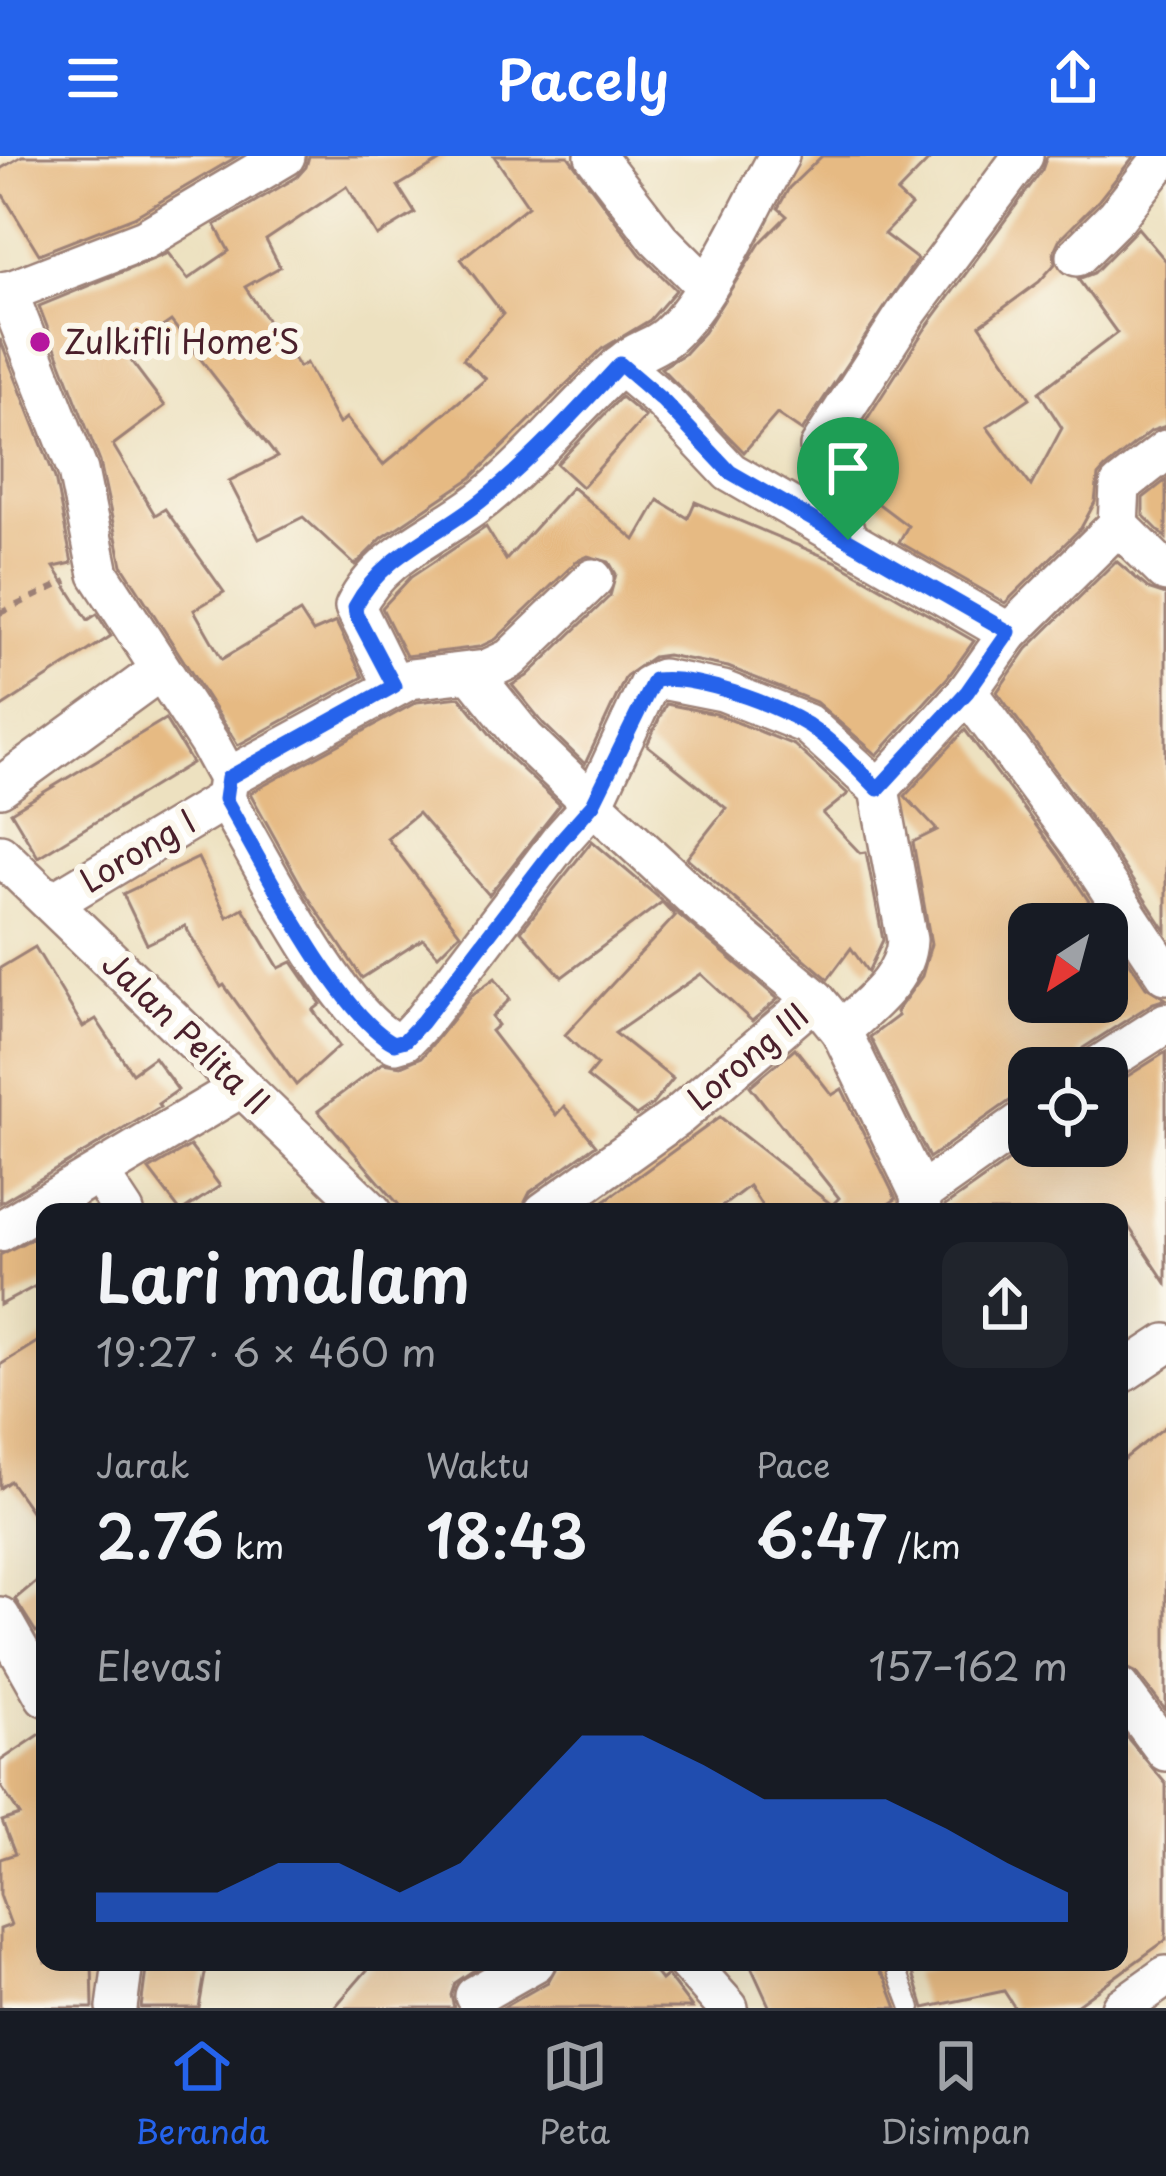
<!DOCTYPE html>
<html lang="id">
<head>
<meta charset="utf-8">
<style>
  :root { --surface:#171b24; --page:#20242c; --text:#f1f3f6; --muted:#9ea1a6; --line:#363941; --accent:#2563eb }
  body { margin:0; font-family:"Playpen Sans",sans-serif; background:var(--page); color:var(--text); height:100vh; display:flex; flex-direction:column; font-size:45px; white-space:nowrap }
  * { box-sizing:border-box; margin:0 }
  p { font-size:39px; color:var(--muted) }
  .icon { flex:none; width:66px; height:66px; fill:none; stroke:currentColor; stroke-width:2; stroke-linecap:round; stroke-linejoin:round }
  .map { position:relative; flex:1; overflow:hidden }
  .side { position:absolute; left:36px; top:1047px; width:1092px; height:768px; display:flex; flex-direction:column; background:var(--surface); border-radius:24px; box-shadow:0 12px 48px #0002 }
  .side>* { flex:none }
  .needle { width:78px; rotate:216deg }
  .controls { position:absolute; left:1008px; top:747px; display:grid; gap:24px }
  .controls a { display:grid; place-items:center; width:120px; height:120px; border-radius:24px; background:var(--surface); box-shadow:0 12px 48px #0002; font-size:60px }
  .pin { position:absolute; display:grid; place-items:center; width:102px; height:102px; color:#fff; margin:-123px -51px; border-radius:50% 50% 50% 0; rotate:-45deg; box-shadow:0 0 12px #0007 }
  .pin .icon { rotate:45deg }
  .round { display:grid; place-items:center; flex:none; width:126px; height:126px; border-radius:24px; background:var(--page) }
  .head { display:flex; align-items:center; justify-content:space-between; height:204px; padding:0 60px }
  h1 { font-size:66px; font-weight:600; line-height:90px }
  .metrics { display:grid; grid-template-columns:repeat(3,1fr); gap:18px; height:204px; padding:12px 60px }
  .metrics div { display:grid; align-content:center }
  .metrics b { font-size:60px; font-weight:600 }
  .metrics small { font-size:33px; font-weight:400 }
  .metrics p { font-size:33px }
  .chart { height:336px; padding:24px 60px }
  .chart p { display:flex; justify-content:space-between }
  .chart svg { width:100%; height:216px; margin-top:12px; fill:var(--accent); opacity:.7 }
  header { display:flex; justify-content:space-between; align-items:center; height:156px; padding:0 60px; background:var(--accent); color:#fff; font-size:54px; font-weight:600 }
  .tabs { display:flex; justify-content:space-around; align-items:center; height:168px; border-top:3px solid var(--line); background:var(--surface); font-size:33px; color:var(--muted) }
  .tabs a { display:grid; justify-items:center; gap:6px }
  .tabs .on { color:var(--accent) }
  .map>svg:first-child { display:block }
</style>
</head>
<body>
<header><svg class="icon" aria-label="menu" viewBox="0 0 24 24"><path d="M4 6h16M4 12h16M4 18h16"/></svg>Pacely<svg class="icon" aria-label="share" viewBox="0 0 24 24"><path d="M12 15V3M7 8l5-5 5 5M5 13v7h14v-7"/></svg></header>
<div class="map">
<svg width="1166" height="1852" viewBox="0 0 1166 1852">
  <rect width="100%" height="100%" fill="#fbf7ec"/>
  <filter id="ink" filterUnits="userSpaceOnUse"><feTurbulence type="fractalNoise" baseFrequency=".00833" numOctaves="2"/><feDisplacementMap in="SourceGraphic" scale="24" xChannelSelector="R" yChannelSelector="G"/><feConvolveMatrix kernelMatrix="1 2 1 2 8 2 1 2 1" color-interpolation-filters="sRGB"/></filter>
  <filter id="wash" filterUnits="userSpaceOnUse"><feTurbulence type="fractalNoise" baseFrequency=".004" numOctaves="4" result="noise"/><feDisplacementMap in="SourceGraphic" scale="48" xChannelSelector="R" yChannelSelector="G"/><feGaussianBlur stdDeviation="2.7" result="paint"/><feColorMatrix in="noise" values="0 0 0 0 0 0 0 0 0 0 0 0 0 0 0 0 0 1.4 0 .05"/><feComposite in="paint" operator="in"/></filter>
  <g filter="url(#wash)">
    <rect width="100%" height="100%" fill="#ede1c0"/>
    <g id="blocks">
      <!-- building -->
      <g fill="#e6ba83">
        <polygon points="22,0 238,0 134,61 39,98 0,34 0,13"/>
        <polygon points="309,0 448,0 398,30 415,57 377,80 347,30 266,84 280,111 245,131 299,211 306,207 339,268 346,262 383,309 486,223 463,203 503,158 461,103 528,50 494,0 568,0 640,98 676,134 650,164 602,193 471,322 382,382 355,409 303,361 259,383 229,325 277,301 171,165 125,197 165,250 113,289 155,359 165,353 224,436 194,454 222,503 300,456 313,476 336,466 363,521 238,589 122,409 100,306 39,150 168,97 188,123 229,95 215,69 297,21 306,11"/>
        <polygon points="822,0 933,0 897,37 911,50 884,78 917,103 802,275 777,258 744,296 661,212 684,198 704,176 760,87 787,60 778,52 789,32"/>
        <polygon points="1047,0 1134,0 1099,44 1059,84 1054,95 1055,108 1039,126 980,169 1030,242 987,271 1031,330 1062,272 1039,236 1117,177 1078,123 1094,117 1138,72 1166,105 1166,270 1151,275 1105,312 1098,320 1095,346 1081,372 1005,447 899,386 908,370 851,327 845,297 925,173 1042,14"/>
        <polygon points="0,183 55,322 72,407 54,411 88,464 97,458 111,480 0,552"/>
        <polygon points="621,241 645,261 582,331 557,308"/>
        <polygon points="1166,324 1166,382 1143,359 1143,342"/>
        <polygon points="572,331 635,384 658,344 688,362 695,346 835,405 974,485 948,521 877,599 816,546 728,511 667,499 653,501 626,520 585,608 543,567 512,529 527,520 610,440 616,418 609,406 588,400 577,405 496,483 479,491 406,500 382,452 411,421 486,371 506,404"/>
        <polygon points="1116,405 1150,434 1166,439 1166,775 1097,671 997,536 1027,493"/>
        <polygon points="460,541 506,598 560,649 489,739 418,657 387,682 460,777 438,799 423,783 362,822 306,738 250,637 417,546"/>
        <polygon points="666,548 716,558 794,589 848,638 823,658 860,697 866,696 883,784 868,816 851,792 828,823 687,702 726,652 647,589"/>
        <polygon points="165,563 192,607 38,701 11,656"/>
        <polygon points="965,574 1058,699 1104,768 1029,768 1029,846 1107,846 1107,772 1146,831 1166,843 1153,847 1083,892 1072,912 1029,912 1029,937 1015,941 929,1002 870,881 898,860 896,856 922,820 931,788 913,686 937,674 905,640"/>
        <polygon points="592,685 778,843 752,865 701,818 615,877 673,923 652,949 636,960 587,921 597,909 565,879 675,760 662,746 562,821 521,775"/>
        <polygon points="198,702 227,761 243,752 279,812 292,806 321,848 313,854 339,890 296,929 224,829 221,831 185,770 147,788 123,738"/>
        <polygon points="35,791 83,871 96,863 132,917 154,901 178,934 158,948 160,951 0,1047 0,812"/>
        <polygon points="495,822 510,843 492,861 498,869 491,875 556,959 564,950 596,989 530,1036 520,1056 405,1056 318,955 382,907 401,910 422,901 473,838"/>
        <polygon points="795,892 832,939 842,933 896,1043 876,1056 766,1056 749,1030 715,1056 589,1056 720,961 832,1049 839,1042 750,930"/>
        <polygon points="1166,896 1166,1127 1119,1056 945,1056 945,1050 1030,990 1107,990 1107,933"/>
        <polygon points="190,990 220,1030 181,1056 149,1014"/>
        <polygon points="45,1076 45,1125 0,1149 0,1099"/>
        <polygon points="45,1181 45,1375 10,1325 0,1332 0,1209"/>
        <polygon points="1166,1270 1166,1555 1137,1517 1119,1508 1119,1307"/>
        <polygon points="45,1418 45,1470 36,1476 15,1443"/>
        <polygon points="1119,1572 1166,1628 1166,1784 1072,1852 1015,1852 1004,1835 924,1852 913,1817 961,1806 1119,1806"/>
        <polygon points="45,1575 45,1806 92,1806 93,1852 0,1852 0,1773 11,1769 0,1739 0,1703 15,1698 2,1665 20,1659 0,1629 0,1605"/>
        <polygon points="147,1806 207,1806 199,1852 141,1852"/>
        <polygon points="374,1806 486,1806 455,1827 451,1839 454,1852 334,1852"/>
        <polygon points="559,1806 647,1806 661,1824 667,1819 692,1852 502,1852 548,1826"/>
        <polygon points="749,1806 873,1806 886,1823 897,1852 770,1852"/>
      </g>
    </g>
  </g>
  <g filter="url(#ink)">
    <use href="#blocks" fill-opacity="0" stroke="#9c8076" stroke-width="3"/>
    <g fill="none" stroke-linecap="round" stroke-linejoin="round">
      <defs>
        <polyline id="lane" points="894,1806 911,1852"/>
        <g id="street">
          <polyline points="595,0 659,83 706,130"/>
          <polyline points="1077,100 1117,60 1164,0"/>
          <path d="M7 135 78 315 99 418 209 587 228 622 225 643C260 702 338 860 395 887L405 884 422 866 561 684 593 648 648 530 662 523 723 535 807 568 879 633 907 784C905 824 868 849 841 875"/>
          <polyline points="0,139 145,83 285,0"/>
          <polyline points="620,209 663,245 730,316 1009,477"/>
          <polyline points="1118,369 1166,416"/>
          <polyline points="848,384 822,317 820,291 905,159 1023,0"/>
          <polyline points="471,516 525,583 593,648 702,749 815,843 841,875 920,1038 921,1056"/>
          <path d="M394 530 355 451C382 396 441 378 486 341 536 300 575 250 623 207 637 194 655 192 669 179 712 139 749 52 779 0"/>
          <polyline points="967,536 1078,685 1166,818"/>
          <polyline points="228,622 410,523 486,514 510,503 593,423"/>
          <polyline points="0,631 147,524"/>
          <polyline points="879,633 967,536 1009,477 1118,369 1120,330 1166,294"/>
          <polyline points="0,698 372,1056"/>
          <polyline points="52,747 225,643"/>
          <polyline points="1096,912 1166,867"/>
          <polyline points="99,1018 124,1056"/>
          <polyline points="920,1038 1029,961"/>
          <polyline points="544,1056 678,960 815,843"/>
          <polyline points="0,1075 240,932"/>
          <polyline points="1119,1219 1166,1188"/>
          <polyline points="0,1461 45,1540"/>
          <polyline points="1119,1532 1166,1595"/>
          <polyline points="687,1806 728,1852"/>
          <polyline points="475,1840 535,1806"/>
          <polyline points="117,1852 123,1806"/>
          <polyline points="1121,1852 1166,1820"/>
        </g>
      </defs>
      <!-- lane casing -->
      <use href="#lane" stroke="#9c8076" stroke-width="22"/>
      <!-- street casing -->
      <use href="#street" stroke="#9c8076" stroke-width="44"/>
      <!-- path -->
      <polyline stroke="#9c8076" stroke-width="6" stroke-dasharray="9 9" stroke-linecap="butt" points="0,457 67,425"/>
      <!-- lane -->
      <use href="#lane" stroke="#fff" stroke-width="18"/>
      <!-- street -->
      <use href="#street" stroke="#fff" stroke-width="39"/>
    </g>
  </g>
  <g fill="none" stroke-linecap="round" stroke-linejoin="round" filter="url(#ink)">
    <defs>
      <path id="route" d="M620 208 663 245 730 316 1009 476 967 536 878 633C856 611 834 586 808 569 772 547 696 519 654 524L593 648 561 684 422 866 405 884 394 887C338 859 260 703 225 643L228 622 394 530 356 458 355 451C383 398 436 381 481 345 532 304 575 257 620 208Z"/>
    </defs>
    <!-- route casing -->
    <use href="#route" stroke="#fff" stroke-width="24"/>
    <!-- route -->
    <use href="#route" stroke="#2563eb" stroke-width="15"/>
  </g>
  <!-- markers -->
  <circle fill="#b5179e" stroke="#fbf7ec" stroke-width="4.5" cx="40" cy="186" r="12"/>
  <g text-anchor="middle" stroke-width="12" stroke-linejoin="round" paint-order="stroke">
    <!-- poi labels -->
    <g font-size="33" fill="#4a1f2b" stroke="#fbf7ec" text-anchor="start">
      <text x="64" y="198">Zulkifli Home'S</text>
    </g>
    <!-- street labels -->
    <g font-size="33" fill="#4a1f2b" stroke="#fbf7ec">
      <text transform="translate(138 695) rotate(-31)" y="12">Lorong I</text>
      <text transform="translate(186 877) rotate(44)" y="12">Jalan Pelita II</text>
      <text transform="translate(748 901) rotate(-40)" y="12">Lorong III</text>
    </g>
  </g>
</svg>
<div class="controls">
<a><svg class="needle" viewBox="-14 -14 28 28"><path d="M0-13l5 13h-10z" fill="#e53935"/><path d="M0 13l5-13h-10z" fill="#9ea1a6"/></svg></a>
<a><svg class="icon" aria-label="locate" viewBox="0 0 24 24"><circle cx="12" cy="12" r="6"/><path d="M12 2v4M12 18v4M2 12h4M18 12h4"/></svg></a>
</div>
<div class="pin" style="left:848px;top:384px;background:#1e9e55"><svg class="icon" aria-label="arrive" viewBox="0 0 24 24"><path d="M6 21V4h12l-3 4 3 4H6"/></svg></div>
<section class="side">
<div class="head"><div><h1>Lari malam</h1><p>19:27 · 6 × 460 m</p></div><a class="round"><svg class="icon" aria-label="share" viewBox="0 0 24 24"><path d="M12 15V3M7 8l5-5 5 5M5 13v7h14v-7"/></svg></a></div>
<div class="metrics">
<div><p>Jarak</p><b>2.76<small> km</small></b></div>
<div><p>Waktu</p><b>18:43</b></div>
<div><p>Pace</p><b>6:47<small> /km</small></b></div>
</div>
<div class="chart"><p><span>Elevasi</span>157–162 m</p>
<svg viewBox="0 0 160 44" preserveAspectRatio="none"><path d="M0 44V38L10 38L20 38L30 32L40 32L50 38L60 32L70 19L80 6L90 6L100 12L110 19L120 19L130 19L140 25L150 32L160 38V44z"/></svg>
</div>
</section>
</div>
<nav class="tabs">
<a class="on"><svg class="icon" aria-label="home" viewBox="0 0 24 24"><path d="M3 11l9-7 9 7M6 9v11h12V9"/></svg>Beranda</a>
<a><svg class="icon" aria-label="map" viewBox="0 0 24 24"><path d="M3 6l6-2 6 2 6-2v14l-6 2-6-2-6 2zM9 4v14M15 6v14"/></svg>Peta</a>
<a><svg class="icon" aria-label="saved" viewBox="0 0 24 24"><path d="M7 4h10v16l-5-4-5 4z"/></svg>Disimpan</a>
</nav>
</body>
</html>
